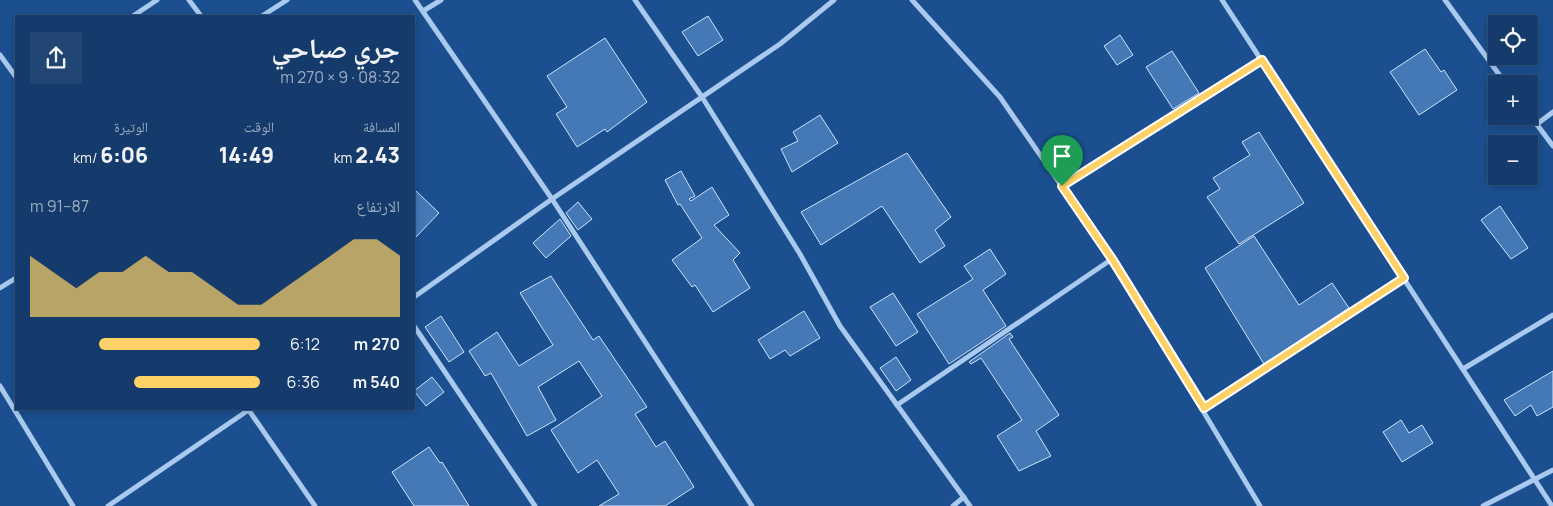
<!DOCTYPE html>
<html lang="ar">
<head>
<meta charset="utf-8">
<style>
  :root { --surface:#143b6b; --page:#214673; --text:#f1f3f6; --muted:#9dadc1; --line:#33557e; --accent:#ffd166 }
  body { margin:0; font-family:Manrope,"Noto Naskh Arabic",sans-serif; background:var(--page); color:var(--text); direction:rtl; height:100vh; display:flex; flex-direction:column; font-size:19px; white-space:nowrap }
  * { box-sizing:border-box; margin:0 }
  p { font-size:16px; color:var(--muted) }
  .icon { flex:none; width:28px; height:28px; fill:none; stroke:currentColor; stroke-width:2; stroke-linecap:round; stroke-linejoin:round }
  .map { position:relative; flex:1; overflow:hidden; direction:ltr }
  .panel { position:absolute; left:15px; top:15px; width:400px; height:395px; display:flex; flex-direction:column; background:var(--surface); border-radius:0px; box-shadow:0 2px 8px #0003,0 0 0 1px var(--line); direction:rtl }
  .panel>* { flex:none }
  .buttons { position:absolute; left:1488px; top:15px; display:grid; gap:10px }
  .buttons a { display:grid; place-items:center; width:50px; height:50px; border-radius:0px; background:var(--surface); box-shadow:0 2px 8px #0003,0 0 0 1px var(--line); font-size:25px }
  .pin { position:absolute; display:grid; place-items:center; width:42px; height:42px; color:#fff; margin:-51px -21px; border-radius:50% 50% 50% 0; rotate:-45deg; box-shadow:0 0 5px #0007 }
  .pin .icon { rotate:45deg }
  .round { display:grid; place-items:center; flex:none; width:52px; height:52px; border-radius:0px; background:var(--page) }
  .overview { display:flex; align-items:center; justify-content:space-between; height:85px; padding:0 15px }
  h1 { font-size:28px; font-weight:800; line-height:38px }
  .stats { display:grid; grid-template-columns:repeat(3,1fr); gap:8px; height:85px; padding:5px 15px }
  .stats div { display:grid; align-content:center }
  .stats b { font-size:21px; font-weight:800 }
  .stats small { font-size:14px; font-weight:400 }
  .stats p { font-size:14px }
  .chart { height:140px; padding:10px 15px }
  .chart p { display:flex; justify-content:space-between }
  .chart svg { width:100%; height:90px; margin-top:5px; fill:var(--accent); opacity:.7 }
  ul { padding:0 15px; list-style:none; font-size:16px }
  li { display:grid; grid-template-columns:80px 60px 1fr; align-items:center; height:38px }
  li i { height:12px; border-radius:6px; background:var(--accent) }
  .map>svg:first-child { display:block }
</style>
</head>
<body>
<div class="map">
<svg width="1553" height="506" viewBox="0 0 1553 506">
  <rect width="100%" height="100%" fill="#1b4f8f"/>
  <!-- building -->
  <g fill="#4478b7" stroke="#cfe3fa">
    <polygon points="708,16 723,40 698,56 682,32"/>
    <polygon points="1120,35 1133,55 1117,65 1104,46"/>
    <polygon points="605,38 647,102 607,132 605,129 577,147 556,114 567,107 547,76"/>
    <polygon points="1425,49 1441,72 1444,70 1457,90 1419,115 1390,72"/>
    <polygon points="1172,51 1199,93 1173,109 1146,67"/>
    <polygon points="820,115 838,143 792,172 781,149 798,141 793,132"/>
    <polygon points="1259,132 1304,203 1239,244 1207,197 1220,189 1213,178 1250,155 1242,142"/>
    <polygon points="907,153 951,217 935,230 945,246 920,263 882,206 821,245 801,212"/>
    <polygon points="681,171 695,196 689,199 691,201 712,187 729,215 714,225 740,253 733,260 750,288 713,312 695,285 692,287 672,260 702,238 680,204 678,205 665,180"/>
    <polygon points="414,189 439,213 414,239"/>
    <polygon points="578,202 592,219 578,230 566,213"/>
    <polygon points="1500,206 1528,248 1511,259 1481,220"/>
    <polygon points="560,219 571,236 546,258 533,243"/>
    <polygon points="1254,236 1299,305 1332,283 1349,308 1264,364 1205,268"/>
    <polygon points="990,249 1006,274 983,290 1006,326 949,364 917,314 973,279 964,266"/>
    <polygon points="551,276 593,340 599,336 647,407 635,414 656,447 665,441 694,487 665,506 599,506 619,494 597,460 578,473 551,430 602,396 579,361 538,387 556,420 527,436 491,373 485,376 469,351 497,332 519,366 553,345 520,293"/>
    <polygon points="893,293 918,332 896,346 870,307"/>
    <polygon points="804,311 820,338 790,356 785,350 770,359 758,340"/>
    <polygon points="441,316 464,352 449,362 425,327"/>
    <polygon points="1010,333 1013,337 1009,339 1059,415 1036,431 1051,456 1019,471 997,436 1022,420 981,358 971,364 969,362"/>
    <polygon points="896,357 911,380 896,391 880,368"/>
    <polygon points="1553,371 1553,407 1537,416 1531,405 1515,416 1504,400"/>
    <polygon points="432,377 444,392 426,406 414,391"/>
    <polygon points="1401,420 1409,433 1422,425 1433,443 1402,462 1383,432"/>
    <polygon points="429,447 440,463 442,462 469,506 414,506 392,472"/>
  </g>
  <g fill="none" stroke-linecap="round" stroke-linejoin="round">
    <!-- minor -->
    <g stroke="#a9c9ee" stroke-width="5">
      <polyline points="189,0 201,16"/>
      <polyline points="415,0 552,199 752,506"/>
      <polyline points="635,0 702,97 800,254 840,326 970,506"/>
      <polyline points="912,0 1000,97 1112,259 1260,506"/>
      <polyline points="1222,0 1552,506"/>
      <polyline points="1445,0 1506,84"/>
      <polyline points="423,11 441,0"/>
      <polyline points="133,16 157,0"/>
      <polyline points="262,16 287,0"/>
      <polyline points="0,55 16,77"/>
      <polyline points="1529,114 1553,146"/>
      <polyline points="1537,124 1553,112"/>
      <polyline points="1062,186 1262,60"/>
      <polyline points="0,288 16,278"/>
      <polyline points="414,297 552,199 780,44 834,0"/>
      <polyline points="414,326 535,506"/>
      <polyline points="1463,369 1553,315"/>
      <polyline points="0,386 73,506"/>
      <polyline points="897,405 1112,259"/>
      <polyline points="1204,408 1404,277"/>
      <polyline points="248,409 315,506"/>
      <polyline points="108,506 250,409"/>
      <polyline points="953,506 964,497"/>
      <polyline points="1483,506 1553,470"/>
    </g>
  </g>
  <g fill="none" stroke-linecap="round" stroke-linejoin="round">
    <defs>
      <polygon id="route" points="1262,60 1404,278 1204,408 1112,259 1062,186"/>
    </defs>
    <!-- route casing -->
    <use href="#route" stroke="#fff" stroke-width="10"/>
    <!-- route -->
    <use href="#route" stroke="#ffd166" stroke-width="6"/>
  </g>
</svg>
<div class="buttons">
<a><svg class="icon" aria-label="locate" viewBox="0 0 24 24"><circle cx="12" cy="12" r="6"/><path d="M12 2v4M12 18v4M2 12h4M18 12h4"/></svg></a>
<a>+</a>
<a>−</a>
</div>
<div class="pin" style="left:1062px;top:186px;background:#1e9e55"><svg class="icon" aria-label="arrive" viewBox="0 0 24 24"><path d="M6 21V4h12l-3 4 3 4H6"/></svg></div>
<section class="panel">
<div class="overview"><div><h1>جري صباحي</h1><p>08:32 · 9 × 270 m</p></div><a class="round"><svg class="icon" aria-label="share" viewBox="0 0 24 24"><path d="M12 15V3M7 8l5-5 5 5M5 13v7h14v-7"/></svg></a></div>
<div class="stats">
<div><p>المسافة</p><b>2.43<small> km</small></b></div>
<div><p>الوقت</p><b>14:49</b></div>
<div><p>الوتيرة</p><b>6:06<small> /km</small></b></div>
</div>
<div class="chart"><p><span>الارتفاع</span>87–91 m</p>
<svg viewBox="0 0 160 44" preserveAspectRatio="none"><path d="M0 44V14L10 22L20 30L30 22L40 22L50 14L60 22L70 22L80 30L90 38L100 38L110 30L120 22L130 14L140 6L150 6L160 14V44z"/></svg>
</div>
<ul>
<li><b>270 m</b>6:12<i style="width:70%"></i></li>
<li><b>540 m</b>6:36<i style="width:55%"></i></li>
</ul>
</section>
</div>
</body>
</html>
